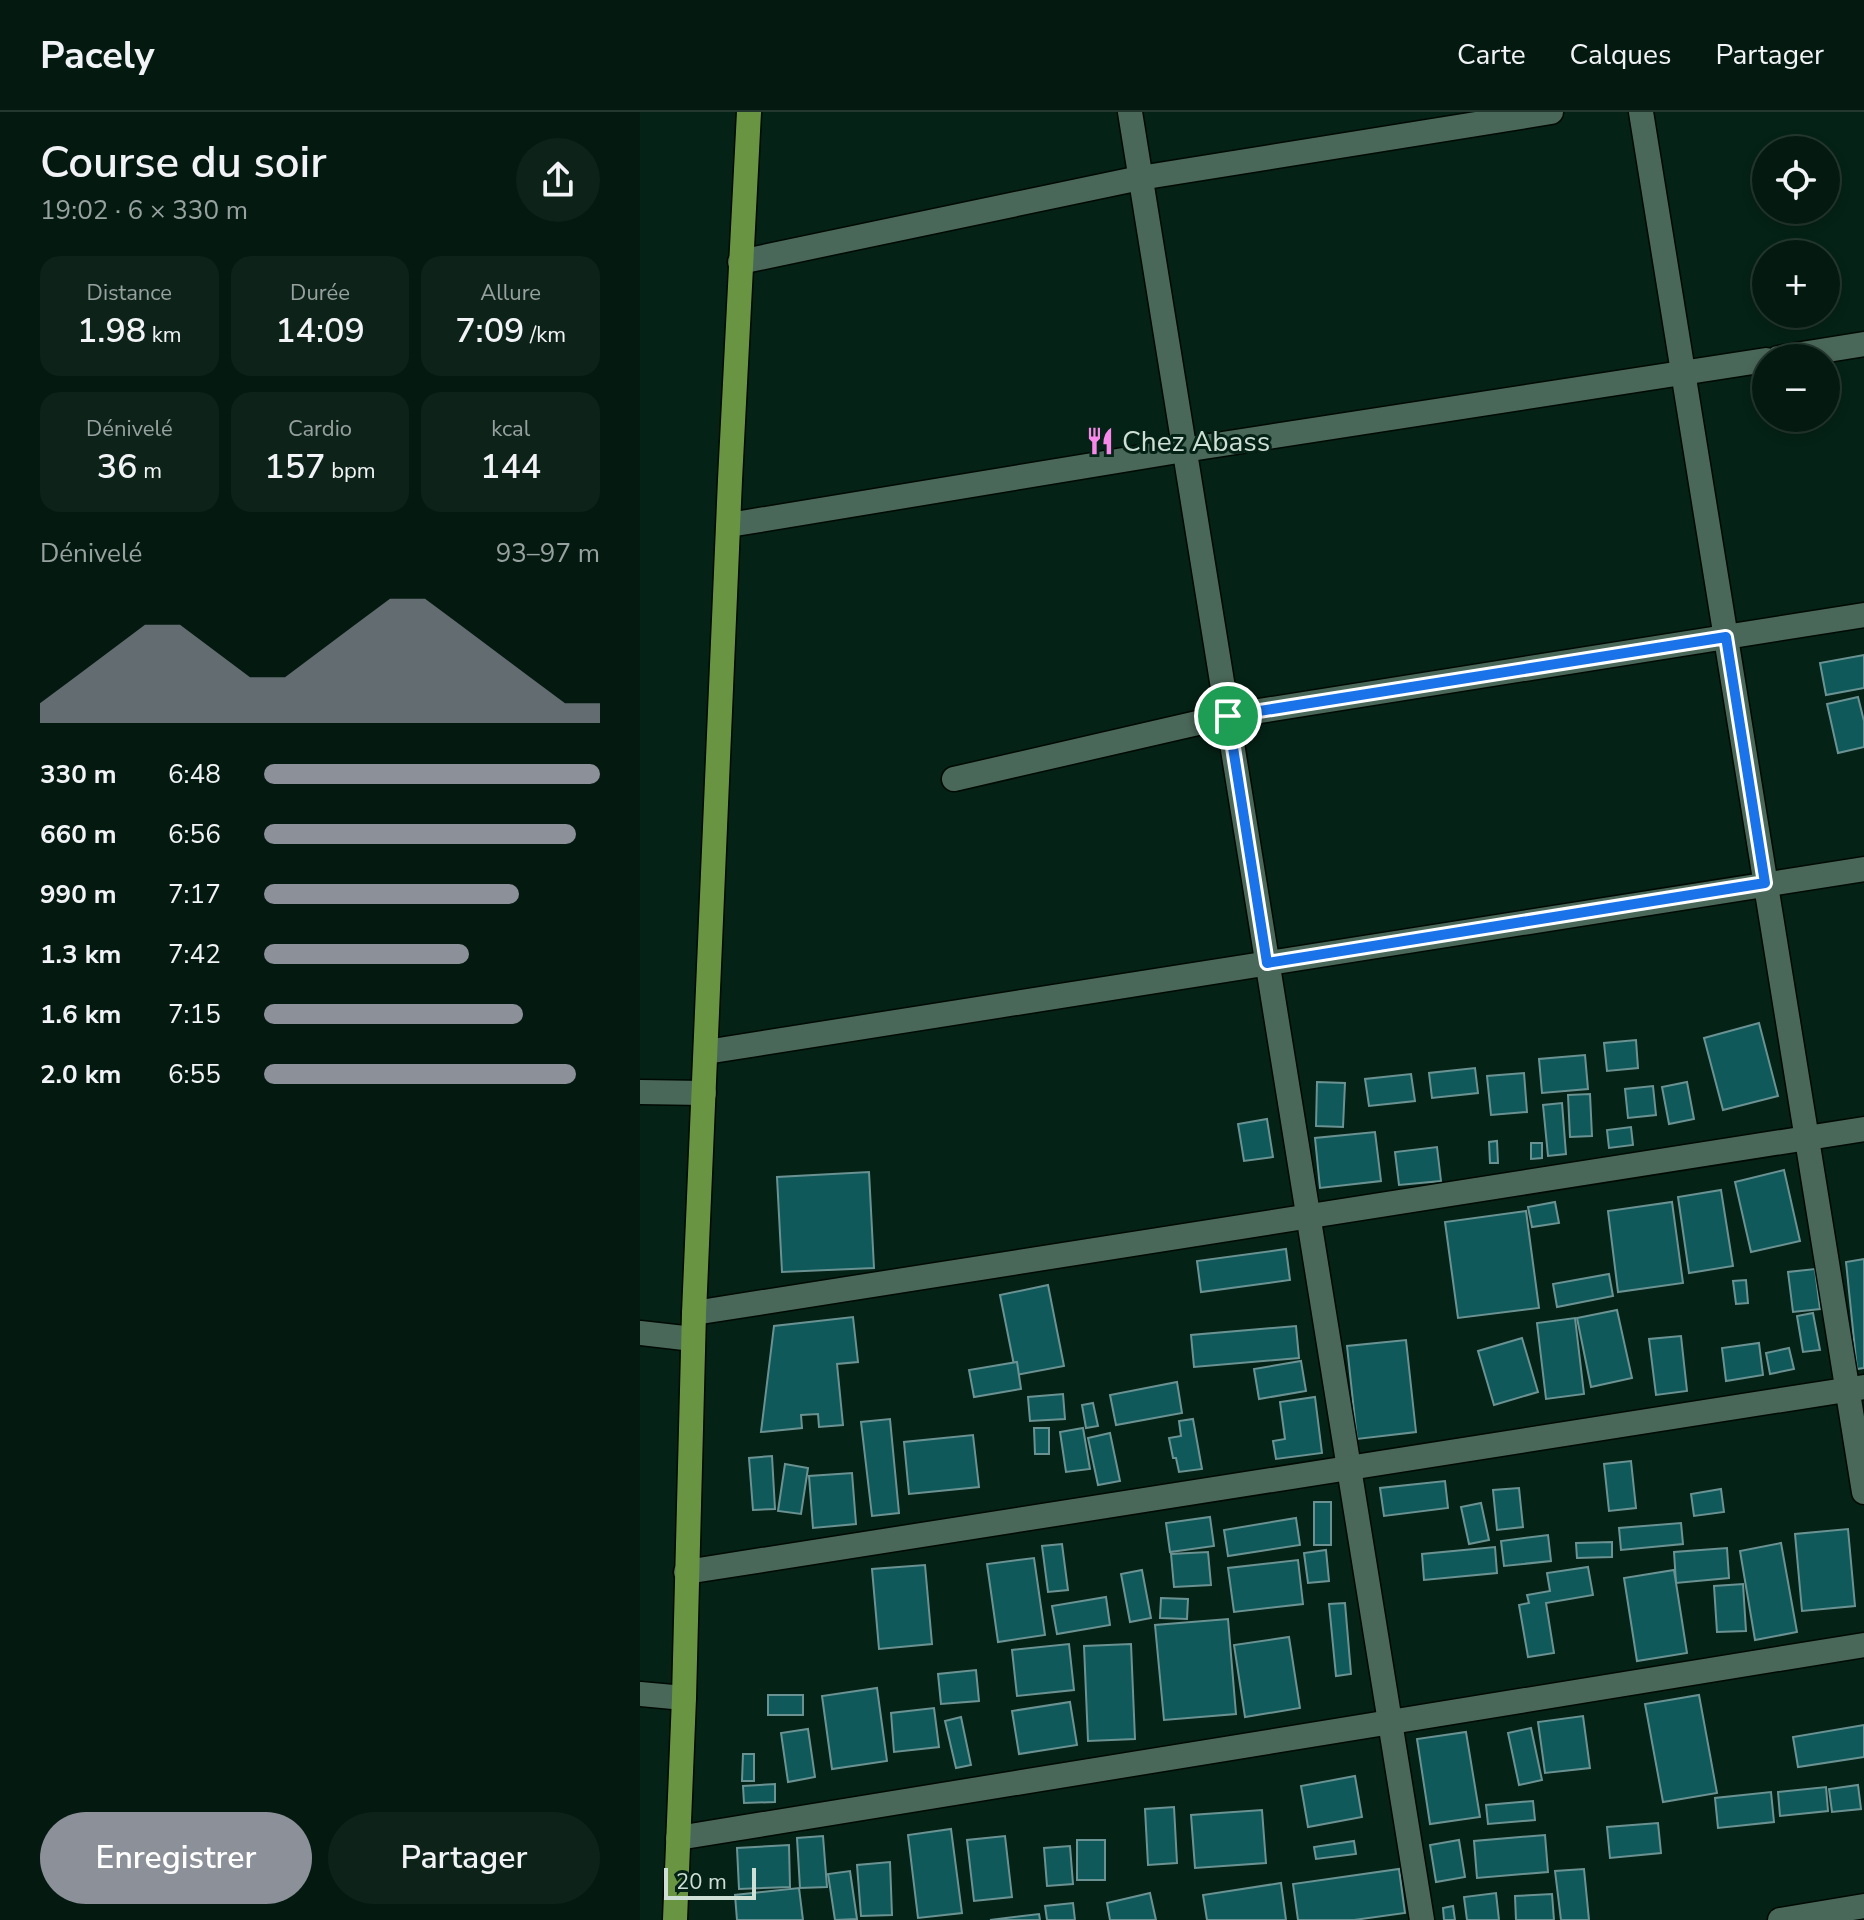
<!DOCTYPE html>
<html lang="fr">
<head>
<meta charset="utf-8">
<style>
  :root { --surface:#041a10; --page:#0d2319; --text:#f1f3f6; --muted:#97a19f; --line:#253830; --accent:#8c9099 }
  body { margin:0; font-family:"Nunito Sans",sans-serif; background:var(--page); color:var(--text); height:100vh; display:flex; flex-direction:column; font-size:30px; white-space:nowrap }
  * { box-sizing:border-box; margin:0 }
  p { font-size:26px; color:var(--muted) }
  .icon { flex:none; width:44px; height:44px; fill:none; stroke:currentColor; stroke-width:2; stroke-linecap:round; stroke-linejoin:round }
  .map { position:relative; flex:1; overflow:hidden }
  .details { display:flex; flex-direction:column; background:var(--surface); width:640px }
  .details>* { flex:none }
  .controls { position:absolute; left:1112px; top:24px; display:grid; gap:16px }
  .controls a { display:grid; place-items:center; width:88px; height:88px; border-radius:50%; background:var(--surface); box-shadow:0 4px 12px #0003,0 0 0 2px var(--line); font-size:40px }
  .scale { position:absolute; left:24px; bottom:20px; width:92px; box-sizing:border-box; padding-left:8px; border:4px solid #cedfd6; border-top:0; font-size:22px; line-height:28px; white-space:nowrap; color:#cedfd6; -webkit-text-stroke:6px #052216; paint-order:stroke }
  .pin { position:absolute; display:grid; place-items:center; width:68px; height:68px; color:#fff; margin:-34px; border:4px solid #fff; border-radius:50%; box-shadow:0 2px 8px #0007 }
  .round { display:grid; place-items:center; flex:none; width:84px; height:84px; border-radius:42px; background:var(--page) }
  .overview { display:flex; align-items:center; justify-content:space-between; height:136px; padding:0 40px }
  h1 { font-size:44px; font-weight:600; line-height:60px }
  .stats { display:grid; grid-template-columns:repeat(3,1fr); gap:12px; height:136px; padding:8px 40px }
  .stats div { display:grid; align-content:center; border-radius:20px; background:var(--page); text-align:center }
  .stats b { font-size:34px; font-weight:600 }
  .stats small { font-size:22px; font-weight:400 }
  .stats p { font-size:22px }
  .chart { height:224px; padding:16px 40px }
  .chart p { display:flex; justify-content:space-between }
  .chart svg { width:100%; height:144px; margin-top:8px; fill:var(--accent); opacity:.7 }
  .primary-button { display:flex; gap:16px; margin-top:auto; padding:16px 40px }
  .primary-button a { flex:1; height:92px; border-radius:48px; background:var(--accent); color:#fff; font-size:32px; font-weight:600; line-height:92px; text-align:center }
  .primary-button a+a { background:var(--page); color:var(--text) }
  ul { padding:0 40px; list-style:none; font-size:26px }
  li { display:grid; grid-template-columns:128px 96px 1fr; align-items:center; height:60px }
  li i { height:20px; border-radius:10px; background:var(--accent) }
  header { display:flex; align-items:center; gap:48px; box-sizing:border-box; height:112px; padding:0 40px; background:var(--surface); border-bottom:2px solid var(--line) }
  header strong { font-size:38px }
  nav { display:flex; gap:44px; margin-inline-start:auto; font-size:28px }
  main { display:flex; flex:1; min-height:0 }
  .map>svg:first-child { display:block }
</style>
</head>
<body>
<header>
<strong>Pacely</strong>
<nav><a>Carte</a><a>Calques</a><a>Partager</a></nav>
</header>
<main>
<section class="details">
<div class="overview"><div><h1>Course du soir</h1><p>19:02 · 6 × 330 m</p></div><a class="round"><svg class="icon" aria-label="share" viewBox="0 0 24 24"><path d="M12 15V3M7 8l5-5 5 5M5 13v7h14v-7"/></svg></a></div>
<div class="stats">
<div><p>Distance</p><b>1.98<small> km</small></b></div>
<div><p>Durée</p><b>14:09</b></div>
<div><p>Allure</p><b>7:09<small> /km</small></b></div>
</div>
<div class="stats">
<div><p>Dénivelé</p><b>36<small> m</small></b></div>
<div><p>Cardio</p><b>157<small> bpm</small></b></div>
<div><p>kcal</p><b>144</b></div>
</div>
<div class="chart"><p><span>Dénivelé</span>93–97 m</p>
<svg viewBox="0 0 160 44" preserveAspectRatio="none"><path d="M0 44V38L10 30L20 22L30 14L40 14L50 22L60 30L70 30L80 22L90 14L100 6L110 6L120 14L130 22L140 30L150 38L160 38V44z"/></svg>
</div>
<ul>
<li><b>330 m</b>6:48<i style="width:100%"></i></li>
<li><b>660 m</b>6:56<i style="width:93%"></i></li>
<li><b>990 m</b>7:17<i style="width:76%"></i></li>
<li><b>1.3 km</b>7:42<i style="width:61%"></i></li>
<li><b>1.6 km</b>7:15<i style="width:77%"></i></li>
<li><b>2.0 km</b>6:55<i style="width:93%"></i></li>
</ul>
<div class="primary-button"><a>Enregistrer</a><a>Partager</a></div>
</section>
<div class="map">
<svg width="1224" height="1808" viewBox="0 0 1224 1808">
  <rect width="100%" height="100%" fill="#052216"/>
  <!-- building -->
  <g fill="#0f595b" stroke="#6b9292" stroke-width="2">
    <polygon points="1224,543 1224,576 1186,583 1180,551"/>
    <polygon points="1218,585 1224,609 1224,635 1198,641 1187,592"/>
    <polygon points="1119,911 1138,984 1083,998 1064,926"/>
    <polygon points="996,928 998,956 967,959 964,931"/>
    <polygon points="945,943 948,977 902,981 899,947"/>
    <polygon points="835,956 838,981 792,986 789,961"/>
    <polygon points="884,961 887,1000 851,1003 847,964"/>
    <polygon points="771,962 775,989 729,994 725,967"/>
    <polygon points="677,970 705,971 703,1015 676,1014"/>
    <polygon points="1047,970 1054,1007 1029,1012 1022,975"/>
    <polygon points="1013,974 1016,1003 988,1006 985,977"/>
    <polygon points="950,982 952,1024 930,1025 928,983"/>
    <polygon points="922,991 926,1042 908,1044 903,993"/>
    <polygon points="627,1007 633,1045 604,1049 598,1012"/>
    <polygon points="991,1015 993,1033 969,1036 967,1018"/>
    <polygon points="735,1020 741,1069 680,1076 675,1026"/>
    <polygon points="857,1029 858,1051 850,1051 849,1030"/>
    <polygon points="891,1031 902,1031 902,1046 891,1047"/>
    <polygon points="797,1035 801,1069 759,1073 755,1040"/>
    <polygon points="1144,1058 1160,1129 1111,1140 1095,1070"/>
    <polygon points="229,1060 234,1156 142,1160 137,1065"/>
    <polygon points="1081,1078 1093,1154 1049,1161 1038,1085"/>
    <polygon points="915,1090 919,1111 892,1115 888,1095"/>
    <polygon points="1032,1090 1043,1171 978,1180 968,1099"/>
    <polygon points="886,1099 899,1196 818,1206 805,1110"/>
    <polygon points="646,1137 650,1168 561,1180 557,1149"/>
    <polygon points="1224,1147 1224,1256 1217,1257 1206,1150"/>
    <polygon points="1175,1157 1180,1197 1153,1200 1148,1160"/>
    <polygon points="969,1162 973,1184 917,1195 913,1172"/>
    <polygon points="1106,1168 1108,1191 1096,1192 1093,1169"/>
    <polygon points="408,1173 424,1254 376,1263 360,1183"/>
    <polygon points="977,1198 992,1266 951,1275 937,1206"/>
    <polygon points="1173,1201 1180,1238 1163,1240 1157,1204"/>
    <polygon points="213,1205 218,1250 197,1252 203,1313 179,1315 178,1302 161,1303 162,1316 121,1320 134,1214"/>
    <polygon points="935,1206 944,1282 906,1287 897,1211"/>
    <polygon points="656,1214 659,1246 554,1255 551,1223"/>
    <polygon points="1041,1224 1047,1279 1016,1283 1009,1227"/>
    <polygon points="882,1226 898,1280 854,1293 838,1239"/>
    <polygon points="766,1228 776,1320 717,1327 707,1234"/>
    <polygon points="1119,1231 1123,1263 1086,1269 1082,1236"/>
    <polygon points="1149,1236 1154,1257 1130,1262 1126,1241"/>
    <polygon points="661,1249 666,1279 619,1287 614,1257"/>
    <polygon points="377,1250 381,1277 334,1285 329,1258"/>
    <polygon points="537,1270 542,1301 476,1313 470,1283"/>
    <polygon points="423,1282 425,1307 390,1309 388,1285"/>
    <polygon points="675,1285 682,1341 636,1347 633,1329 645,1327 640,1290"/>
    <polygon points="453,1291 458,1314 446,1316 442,1293"/>
    <polygon points="250,1307 259,1401 232,1404 221,1310"/>
    <polygon points="553,1307 562,1357 539,1360 536,1346 533,1346 529,1326 541,1324 539,1309"/>
    <polygon points="394,1316 409,1316 409,1342 395,1342"/>
    <polygon points="443,1316 450,1357 426,1360 420,1320"/>
    <polygon points="470,1321 480,1369 458,1373 448,1326"/>
    <polygon points="333,1323 339,1375 269,1382 264,1330"/>
    <polygon points="132,1344 135,1397 113,1398 109,1346"/>
    <polygon points="991,1349 996,1396 969,1399 964,1352"/>
    <polygon points="145,1352 168,1356 161,1402 138,1399"/>
    <polygon points="212,1361 216,1412 173,1416 169,1364"/>
    <polygon points="805,1369 808,1396 744,1404 740,1376"/>
    <polygon points="879,1376 883,1415 857,1418 853,1378"/>
    <polygon points="1081,1377 1084,1400 1054,1404 1051,1382"/>
    <rect x="674" y="1390" width="17" height="43"/>
    <polygon points="841,1391 849,1428 829,1432 821,1395"/>
    <polygon points="570,1405 574,1434 530,1440 526,1411"/>
    <polygon points="656,1406 660,1433 588,1444 584,1418"/>
    <polygon points="1041,1411 1043,1432 981,1438 979,1416"/>
    <polygon points="1208,1417 1215,1494 1162,1499 1155,1422"/>
    <polygon points="908,1423 911,1449 864,1454 861,1429"/>
    <polygon points="972,1430 972,1445 937,1446 936,1431"/>
    <polygon points="1141,1431 1157,1520 1115,1528 1100,1439"/>
    <polygon points="422,1432 428,1478 408,1480 402,1434"/>
    <polygon points="855,1435 857,1461 784,1468 782,1442"/>
    <polygon points="1087,1436 1089,1466 1036,1471 1034,1440"/>
    <polygon points="686,1438 689,1469 668,1471 664,1441"/>
    <polygon points="568,1440 571,1473 534,1475 531,1442"/>
    <polygon points="394,1446 405,1523 358,1530 347,1452"/>
    <polygon points="658,1448 663,1492 594,1500 588,1456"/>
    <polygon points="285,1453 292,1532 239,1537 232,1457"/>
    <polygon points="948,1455 953,1483 906,1491 914,1541 888,1545 879,1493 889,1491 887,1483 910,1479 907,1461"/>
    <polygon points="502,1458 511,1506 490,1510 481,1462"/>
    <polygon points="1034,1458 1047,1541 997,1549 984,1466"/>
    <polygon points="1103,1472 1106,1519 1077,1520 1074,1474"/>
    <polygon points="466,1485 470,1513 417,1522 412,1494"/>
    <polygon points="521,1486 548,1487 547,1507 520,1506"/>
    <polygon points="705,1491 711,1562 696,1564 689,1492"/>
    <polygon points="588,1507 596,1602 524,1608 515,1513"/>
    <polygon points="649,1525 660,1596 605,1605 594,1533"/>
    <polygon points="429,1532 434,1578 377,1584 372,1538"/>
    <polygon points="491,1532 495,1627 448,1629 444,1534"/>
    <polygon points="336,1558 339,1589 301,1592 298,1562"/>
    <polygon points="237,1576 247,1649 192,1657 182,1584"/>
    <rect x="128" y="1583" width="35" height="20"/>
    <polygon points="1059,1583 1077,1681 1023,1690 1005,1592"/>
    <polygon points="430,1590 437,1633 379,1642 372,1599"/>
    <polygon points="294,1596 299,1635 254,1640 251,1601"/>
    <polygon points="943,1604 950,1656 905,1661 898,1610"/>
    <polygon points="321,1605 331,1653 316,1656 305,1609"/>
    <polygon points="1224,1613 1224,1645 1158,1655 1153,1625"/>
    <polygon points="891,1616 902,1668 879,1673 868,1621"/>
    <polygon points="168,1617 175,1665 148,1670 141,1621"/>
    <polygon points="826,1620 840,1705 790,1712 777,1627"/>
    <polygon points="103,1642 114,1642 114,1669 102,1669"/>
    <polygon points="715,1664 722,1705 668,1715 661,1674"/>
    <polygon points="135,1672 135,1690 104,1691 103,1674"/>
    <polygon points="1218,1673 1221,1697 1192,1700 1189,1677"/>
    <polygon points="1186,1675 1188,1699 1140,1704 1138,1680"/>
    <polygon points="1131,1680 1134,1710 1078,1716 1075,1686"/>
    <polygon points="893,1689 895,1708 848,1712 846,1693"/>
    <polygon points="534,1695 537,1751 508,1753 505,1697"/>
    <polygon points="622,1698 626,1751 555,1756 551,1703"/>
    <polygon points="1018,1711 1021,1741 970,1746 967,1715"/>
    <polygon points="311,1717 322,1801 278,1806 268,1723"/>
    <polygon points="905,1723 908,1760 837,1766 834,1729"/>
    <polygon points="183,1724 187,1775 160,1776 157,1726"/>
    <polygon points="365,1724 372,1785 334,1789 327,1728"/>
    <rect x="437" y="1728" width="28" height="40"/>
    <polygon points="819,1728 825,1765 796,1770 790,1733"/>
    <polygon points="714,1729 716,1742 676,1747 674,1735"/>
    <polygon points="149,1733 150,1775 99,1777 97,1736"/>
    <polygon points="430,1734 433,1772 407,1774 404,1736"/>
    <polygon points="250,1750 252,1803 221,1804 217,1753"/>
    <polygon points="759,1757 765,1801 714,1808 658,1808 653,1772"/>
    <polygon points="944,1757 949,1808 921,1808 915,1759"/>
    <polygon points="210,1759 217,1807 195,1808 188,1762"/>
    <polygon points="641,1771 646,1808 567,1808 563,1783"/>
    <polygon points="159,1776 163,1808 97,1808 95,1783"/>
    <polygon points="510,1781 516,1808 470,1808 467,1791"/>
    <polygon points="856,1781 859,1808 827,1808 824,1785"/>
    <polygon points="912,1782 914,1808 876,1808 875,1784"/>
    <polygon points="433,1791 435,1808 407,1808 405,1794"/>
    <polygon points="813,1794 815,1808 804,1808 803,1796"/>
    <polygon points="399,1802 400,1808 350,1808"/>
  </g>
  <g fill="none" stroke-linecap="round" stroke-linejoin="round">
    <defs>
      <g id="minor">
        <polyline points="490,0 782,1808"/>
        <polyline points="1001,0 1224,1380"/>
        <polyline points="100,150 500,66 911,0"/>
        <polyline points="1138,246 1224,232"/>
        <polyline points="89,413 544,338 1126,248"/>
        <polyline points="314,667 588,604 1224,503"/>
        <polyline points="66,940 1224,757"/>
        <polyline points="0,980 64,981"/>
        <polyline points="54,1201 1224,1017"/>
        <polyline points="0,1221 53,1227"/>
        <polyline points="46,1460 1224,1275"/>
        <polyline points="0,1582 44,1586"/>
        <polyline points="38,1726 1224,1533"/>
        <polyline points="1140,1808 1224,1794"/>
      </g>
      <polyline id="major" points="35,1808 44,1586 54,1201 90,368 109,0"/>
    </defs>
    <!-- minor casing -->
    <use href="#minor" stroke="#000a04" stroke-width="27"/>
    <!-- major casing -->
    <use href="#major" stroke="#000a04" stroke-width="27"/>
    <!-- minor -->
    <use href="#minor" stroke="#4a6859" stroke-width="24"/>
    <!-- major -->
    <use href="#major" stroke="#699542" stroke-width="24"/>
  </g>
  <g fill="none" stroke-linecap="round" stroke-linejoin="round">
    <defs>
      <polygon id="route" points="1086,525 1125,771 627,851 588,604"/>
    </defs>
    <!-- route casing -->
    <use href="#route" stroke="#fff" stroke-width="16"/>
    <!-- route -->
    <use href="#route" stroke="#1a73e8" stroke-width="10"/>
  </g>
  <!-- icons -->
  <defs>
    <symbol id="restaurant-bare" viewBox="-9 -9 18 18"><path d="M-5-6h1v4h1v-4h1v4h1v-4h1v5L-1.5 .5V6h-2V.5L-5-1ZM5-6V6H3V1.5H1.5Q1.5-4 5-6Z" fill="#f888ea" stroke="#052216" stroke-width="2.5" paint-order="stroke"/></symbol>
  </defs>
  <g fill-rule="evenodd">
    <use href="#restaurant-bare" x="440" y="309" width="40" height="40"/>
  </g>
  <g text-anchor="middle" stroke-width="6" stroke-linejoin="round" paint-order="stroke">
    <!-- poi labels -->
    <g font-size="28" fill="#cedfd6" stroke="#052216" text-anchor="start">
      <text x="482" y="339">Chez Abass</text>
    </g>
  </g>
</svg>
<div class="controls">
<a><svg class="icon" aria-label="locate" viewBox="0 0 24 24"><circle cx="12" cy="12" r="6"/><path d="M12 2v4M12 18v4M2 12h4M18 12h4"/></svg></a>
<a>+</a>
<a>−</a>
</div>
<div class="scale">20 m</div>
<div class="pin" style="left:588px;top:604px;background:#1e9e55"><svg class="icon" aria-label="arrive" viewBox="0 0 24 24"><path d="M6 21V4h12l-3 4 3 4H6"/></svg></div>
</div>
</main>
</body>
</html>
